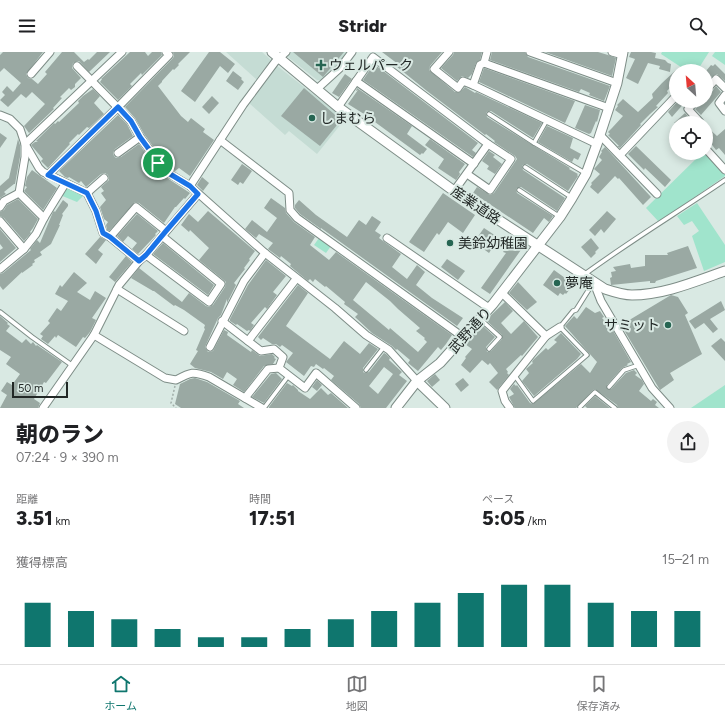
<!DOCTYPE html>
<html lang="ja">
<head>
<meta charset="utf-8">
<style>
  :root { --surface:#fff; --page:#f2f2f2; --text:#202124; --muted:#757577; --line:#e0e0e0; --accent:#0f766e }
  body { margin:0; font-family:Figtree,"Noto Sans JP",sans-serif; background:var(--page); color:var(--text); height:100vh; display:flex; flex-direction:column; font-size:15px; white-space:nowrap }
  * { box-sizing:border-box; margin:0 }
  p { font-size:13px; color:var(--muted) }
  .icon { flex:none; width:22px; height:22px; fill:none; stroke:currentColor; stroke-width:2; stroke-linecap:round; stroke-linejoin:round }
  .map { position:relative; height:356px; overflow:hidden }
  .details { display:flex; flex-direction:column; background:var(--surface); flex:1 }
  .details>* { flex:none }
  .needle { width:26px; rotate:334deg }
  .buttons { position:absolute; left:669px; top:12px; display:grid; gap:8px }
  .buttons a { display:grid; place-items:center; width:44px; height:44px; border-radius:50%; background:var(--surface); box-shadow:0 2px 10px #0003; font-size:20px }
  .scale { position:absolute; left:12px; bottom:10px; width:56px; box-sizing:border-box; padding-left:4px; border:2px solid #222826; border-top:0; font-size:11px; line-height:14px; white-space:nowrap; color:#222826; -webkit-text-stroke:3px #d9e9e3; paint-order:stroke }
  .pin { position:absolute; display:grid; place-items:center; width:34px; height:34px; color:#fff; margin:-17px; border:2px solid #fff; border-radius:50%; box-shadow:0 1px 4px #0007 }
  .round { display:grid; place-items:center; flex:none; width:42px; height:42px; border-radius:21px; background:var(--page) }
  .overview { display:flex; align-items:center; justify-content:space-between; height:68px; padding:0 16px }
  h1 { font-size:22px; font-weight:800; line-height:30px }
  .figures { display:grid; grid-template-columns:repeat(3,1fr); gap:6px; height:68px; padding:4px 16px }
  .figures div { display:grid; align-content:center }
  .figures b { font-size:20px; font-weight:800 }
  .figures small { font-size:11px; font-weight:400 }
  .figures p { font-size:11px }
  .chart { height:112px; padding:8px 16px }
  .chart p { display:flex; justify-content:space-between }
  .chart svg { width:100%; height:72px; margin-top:4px; stroke:var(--accent); stroke-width:6 }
  header { display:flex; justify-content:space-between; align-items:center; height:52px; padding:0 16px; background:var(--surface); font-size:18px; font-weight:800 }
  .tab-bar { display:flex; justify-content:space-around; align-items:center; height:56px; border-top:1px solid var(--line); background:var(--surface); font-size:11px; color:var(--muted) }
  .tab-bar a { display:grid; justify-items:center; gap:2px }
  .tab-bar .current { color:var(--accent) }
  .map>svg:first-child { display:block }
</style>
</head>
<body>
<header><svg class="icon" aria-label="menu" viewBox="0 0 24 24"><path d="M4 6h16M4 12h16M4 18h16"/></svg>Stridr<svg class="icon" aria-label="search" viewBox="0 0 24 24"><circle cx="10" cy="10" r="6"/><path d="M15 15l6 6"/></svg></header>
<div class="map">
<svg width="725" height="356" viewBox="0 0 725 356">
  <rect width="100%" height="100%" fill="#d9e9e3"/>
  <!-- built -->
  <g fill="#c5dcd4">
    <polygon points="226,0 262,0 271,8 257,28"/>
    <polygon points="289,0 348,0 338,13 322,28 317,28 288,5 287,2"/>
    <polygon points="276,13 345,67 317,102 289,79 285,83 249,51"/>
  </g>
  <!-- green -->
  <g fill="#a0e4cc">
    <polygon points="662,0 709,0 697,19 687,19 661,2"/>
    <polygon points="715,0 725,0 725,13 712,4"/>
    <polygon points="702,101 705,101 725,121 725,124 659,170 646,156"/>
    <polygon points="66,133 84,143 77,150 60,143"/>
    <polygon points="697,151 725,193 725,210 704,219 692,184 699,179 692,169 684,173 677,164"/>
    <polygon points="319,186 331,194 326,201 314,193"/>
    <polygon points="725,333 725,356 691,356"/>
  </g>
  <!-- building -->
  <g fill="#9aa9a3" fill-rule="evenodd">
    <polygon points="3,0 43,0 26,22 28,26 32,27 38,32 47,22 45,20 62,0 74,0 84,10 88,7 89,8 97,0 110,0 89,20 79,9 73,11 72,16 81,26 75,32 75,35 71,38 69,36 60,45 62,46 53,56 54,57 29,81 24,74 45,52 32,40 26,46 21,42 8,55 0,48 5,43 2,40 7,34 13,40 21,31 4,16 0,20 0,3"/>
    <polygon points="130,0 145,0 148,4 152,0 161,0 162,3 142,23 141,21 130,32 132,34 118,48 100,30 102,27 101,27"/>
    <polygon points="173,0 190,0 178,12 179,13 174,18 173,17 162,29 162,30 158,34 181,64 188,70 191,66 205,77 203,80 214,88 190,124 179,116 175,119 168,115 144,82 135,66 125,55 173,6 174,4"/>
    <polygon points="209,0 220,0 235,12 228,21 220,14 195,50 181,39"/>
    <polygon points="293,0 344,0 323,25"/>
    <polygon points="382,0 442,0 430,14 429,18 455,40 460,40 465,35 475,41 476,40 542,71 533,86 491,59 488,59 486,61 487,65 570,116 569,117 578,122 577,123 578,124 568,139 527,112 524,112 522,114 523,118 565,146 557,159 521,135 517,136 516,138 517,141 553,164 549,170 544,166 533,181 473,141 477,135 490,143 494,141 515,110 517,107 515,104 494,90 495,89 486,82 485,83 427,39 396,14 398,12"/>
    <polygon points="454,0 482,0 480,8 476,11 472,22 468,26 462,24 457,29 441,16 453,3"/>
    <polygon points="492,0 525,0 528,5 610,34 604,49 589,43 590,41 581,37 579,40 490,8"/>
    <polygon points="545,0 598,0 608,3 616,6 612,24"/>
    <polygon points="631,0 651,0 656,1 655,6 665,8 668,11 671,12 670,20 659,17 660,14 648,11 638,32 626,26 635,7 629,5"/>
    <polygon points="374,12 478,91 472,98 476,101 473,105 363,28"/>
    <polygon points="715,12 725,22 725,29 717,22 711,25 709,24 706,28 706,19 711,13 713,14"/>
    <polygon points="484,16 575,49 565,71 479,30"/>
    <polygon points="676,18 676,29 667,39 668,41 656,54 658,55 650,62 640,72 641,73 620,96 617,94 619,94 608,83 610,82 608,80 612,76 623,64 615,58 618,54 617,53 623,47 638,60 653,46 652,42 662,31"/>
    <polygon points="233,19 242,26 241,27 244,30 238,38 226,29"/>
    <polygon points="345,22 352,27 339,45 332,41"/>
    <polygon points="716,34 721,40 701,63 695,57 700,53 701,49 706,49 706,44 710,42"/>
    <polygon points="304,36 341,68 320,94 281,64"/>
    <polygon points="357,36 412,74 407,82 427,97 423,102 422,101 420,103 364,62 348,52 358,38 356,39"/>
    <polygon points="93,37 100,44 94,51 104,62 89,76 87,75 79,83 78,82 69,91 70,92 48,116 41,109 43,107 31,93 35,90 38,90 36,89 54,71 55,72 58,69 59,70 79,51 78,49 83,44"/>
    <polygon points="212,44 219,51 209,62 202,55"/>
    <polygon points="678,49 686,49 672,65 668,60"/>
    <polygon points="585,53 600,58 597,70 596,69 591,81 589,82 575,76"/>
    <polygon points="685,61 694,71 674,71"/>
    <polygon points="118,63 127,72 133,84 115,97 113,101 114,104 116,106 121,105 139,92 161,122 190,141 185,147 184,146 176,155 175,155 164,171 139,151 135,150 109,179 107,178 106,173 108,170 104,167 100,155 106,148 101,141 104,139 101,135 109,128 108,123 105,121 101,122 86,135 81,129 79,131 69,125 68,126 65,125 59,119"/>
    <polygon points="547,74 573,86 570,96 581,102 578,108 574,106 572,110 538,90"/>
    <polygon points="706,74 717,84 725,77 725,103 719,96 716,98 706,85"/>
    <polygon points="0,81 7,86 0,96"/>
    <polygon points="18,87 20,93 20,105 15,132 14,132 4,140 6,142 0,146 0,134 9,126"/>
    <polygon points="430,87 465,112 459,120 460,122 456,128 438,116 444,107 425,93"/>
    <polygon points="636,94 671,128 665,135 645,116 644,118 628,102"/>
    <polygon points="605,95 651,145 643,153 619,126 618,127 615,124 598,142 590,135 592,132 591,131 600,122 594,117 602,108 599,105 602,100 601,99"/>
    <polygon points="489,99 495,103 493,105 502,112 495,122 487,117 489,114 482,109"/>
    <polygon points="242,112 252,119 243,132 240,130 238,133 231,128"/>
    <polygon points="32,118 57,136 43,158 24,139 27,135 25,134 27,125"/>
    <polygon points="202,125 209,131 203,139 197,133"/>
    <polygon points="443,141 475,163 463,181 448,170 439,183 437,181 424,200 409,190"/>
    <path d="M271 146 285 156 286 161 294 170 315 185 310 193 329 208 336 200 452 283 446 292 441 298 438 295 418 319 408 311 410 308 397 297 396 298 392 294 372 281 355 265 358 262 344 252 345 250 326 234 325 235 315 227 313 230 310 227 308 229 290 214 291 212 281 204 280 206 268 197 273 191 259 182 256 186 245 177 252 168 267 180 277 166 264 156ZM366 230 390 249 398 257 420 276 416 279 425 286 424 287 427 290 418 300 390 276 389 278 353 248Z"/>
    <polygon points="18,147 38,167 33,176 30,180 31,181 24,189 4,166 0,164 0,160 4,158 7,153"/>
    <polygon points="63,148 68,152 68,154 62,162 63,163 59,173 60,173 51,192 40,200 42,203 34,208 35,210 32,212 33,213 22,221 22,220 3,238 0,234 0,222 3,221 31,198 30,197 37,188 40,191 53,160 54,159 55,160"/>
    <polygon points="299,148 316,163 347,185 359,168 366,173 372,164 381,170 375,179 381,183 379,186 401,202 392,215 407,227 417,213 425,220 416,233 432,246 463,266 457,274 321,176 321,177 300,162 295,156 295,153"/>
    <polygon points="208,159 255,199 249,207 250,208 244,216 245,217 234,231 236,233 227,251 227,247 221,263 218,266 205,295 208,300 213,299 224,278 228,280 227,283 251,300 252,298 260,304 272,302 275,305 274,306 276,307 273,312 264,314 244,340 233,333 237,327 227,320 223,327 211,320 195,316 190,312 198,299 196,298 205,277 204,276 205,273 184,258 175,253 174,254 154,239 153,239 131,226 139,216 182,250 189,241 206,254 209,255 213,253 225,235 226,230 199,208 209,196 190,178 189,180 181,173 189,162 198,170"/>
    <polygon points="607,159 616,167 604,181 601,177 595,184 589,178"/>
    <polygon points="137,162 158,179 155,182 156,183 138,202 132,197 137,191 128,184 123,190 117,184"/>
    <polygon points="484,176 499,186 489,201 474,190"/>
    <polygon points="0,177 16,196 0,210 0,198 3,196 0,192"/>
    <polygon points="100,185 106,188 98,198 103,202 96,212 85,202"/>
    <polygon points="591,186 599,196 595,200 596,201 591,206 581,195"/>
    <polygon points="514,189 523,195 490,242 481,236 506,201 503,200 508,193 510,195"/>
    <polygon points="163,191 214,233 208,243 153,202"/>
    <polygon points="688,194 697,216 656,229 655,231 650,231 650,229 611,233 610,226 612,225 611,220 616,219 613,215 630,212 631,216 645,214 645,203 668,203 667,201"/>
    <polygon points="126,204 132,210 115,230 109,225"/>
    <polygon points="447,207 465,219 458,228 441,215"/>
    <polygon points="266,208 286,224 273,240 277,243 267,257 265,255 251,271 254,273 250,279 249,278 247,279 237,272 236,273 230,269 230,267 248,233"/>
    <polygon points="554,218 572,231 568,236 570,237 566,242 565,241 563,243 560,241 558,244 543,233"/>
    <polygon points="74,220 87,231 77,240 90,248 95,239 106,246 92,266 96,268 90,280 85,286 83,285 76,295 58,283 56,286 55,284 48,292 41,287 43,284 40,282 50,271 48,269 57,256 61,259 68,249 55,242 60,233 62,235"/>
    <polygon points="518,230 537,250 527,258 509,241"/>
    <path d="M298 233 308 241 286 274 330 307 344 289 360 302 369 291 378 297 363 316V320L365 321 369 320 384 301 386 302 390 306 389 308 402 320 399 323 407 329 386 356H361L359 352 331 328 334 324 324 316 323 317 316 312 314 315 311 314 304 324 286 310 293 301 282 293 280 295 276 292H272L263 286 261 288 258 285ZM384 315 393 322 378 342 369 334Z"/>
    <polygon points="671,243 678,245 688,261 685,263 702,302 670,321 674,328 660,338 621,273"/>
    <polygon points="721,249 725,258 710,267 718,277 713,281 704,271 695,277 689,269"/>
    <polygon points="505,250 513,259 501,271 511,282 524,269 538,285 522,304 521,303 506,317 508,320 507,321 509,323 497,338 489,330 498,321 490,311 488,313 482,308 470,321 461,313 466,306 465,305 472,297 465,292 482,273 495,285 486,295 487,300 491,299 502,287 502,283 486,268"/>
    <polygon points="586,255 595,261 600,259 604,265 602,266 612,277 631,310 627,312 628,313 622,316 607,333 607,337 611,337 626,321 634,318 637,321 635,323 642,328 644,332 639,339 651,349 653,347 657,350 655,353 659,356 618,356 617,353 595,337 593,338 576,356 515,356 509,345 514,342 510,337 514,332 516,334 517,333 530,351 533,352 581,312 590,321 597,310 565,274 574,264 577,267"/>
    <polygon points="0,264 8,271 7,272 10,274 6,279 22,291 26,287 31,292 33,290 36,294 37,293 62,310 46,331 44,330 34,347 40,351 38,356 0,356 7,343 1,339 7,330 12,333 20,322 6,312 11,305 0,298"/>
    <polygon points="561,281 581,302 577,307 534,344 522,329 529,321 526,317 533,311 532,310 533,308 546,296 548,298 557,290 554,288"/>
    <polygon points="721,286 725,290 725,309 711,294"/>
    <polygon points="276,321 282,327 264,351 252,345 271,322"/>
    <polygon points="435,322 440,328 432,335 427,329"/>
    <polygon points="195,326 207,330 240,349 238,352 244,356 181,356 175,352 180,332 190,327"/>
    <polygon points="463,326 469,333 461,340 455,332"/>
    <polygon points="317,328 322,333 317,339 312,335"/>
    <polygon points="287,331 292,334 293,333 298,338 298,339 310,347 321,336 328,343 331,341 348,356 269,356 269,355"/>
    <polygon points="595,344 610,356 587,356 585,354"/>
  </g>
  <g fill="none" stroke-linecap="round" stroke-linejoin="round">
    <defs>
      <g id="service">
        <polyline points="489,62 534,91 585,121"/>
        <polyline points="534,91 547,68"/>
        <polyline points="525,115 571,145"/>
        <polyline points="519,138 560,165"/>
        <path d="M585 222C630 189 678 160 725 128"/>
        <polyline points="0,260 32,285 73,314"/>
        <polyline points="480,267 500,285 489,297"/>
        <polyline points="366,318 384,295"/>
        <polyline points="515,324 533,349 587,303 560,275 573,259 576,258 593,231"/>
        <polyline points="609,335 624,318 639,313"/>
        <polyline points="580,355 595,340 615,356"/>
        <polyline points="264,356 289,323"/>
      </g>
      <g id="minor">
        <polyline points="449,0 434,17 458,36 463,29 473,33"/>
        <polyline points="487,0 484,11 480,13 473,33 597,92"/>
        <polyline points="530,0 617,31"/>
        <polyline points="612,0 623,3"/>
        <polyline points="484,11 609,56"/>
        <polyline points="77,14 131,69 140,85 165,119 190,134 265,201 335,256 366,283 389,298 417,329"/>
        <polyline points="31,22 50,0"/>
        <polyline points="356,29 474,112"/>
        <polyline points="317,37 340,16 352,0"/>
        <polyline points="706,38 716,27 725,36"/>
        <polyline points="725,43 719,51 725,59"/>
        <polyline points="696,49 688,57 700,70 700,71"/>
        <polyline points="338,55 373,5 488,92 511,107 490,138 467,122"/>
        <polyline points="0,63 10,67 20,77 25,92 39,116 43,120 87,141 96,159 103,181 110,185 139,209"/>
        <polyline points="600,83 657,142"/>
        <polyline points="220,88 289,141 290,158 297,166 463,285"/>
        <polyline points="706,97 725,118"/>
        <polyline points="118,101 140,85"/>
        <polyline points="620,103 676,44"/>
        <polyline points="48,123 118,55 169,3 166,0"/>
        <polyline points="190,134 243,53 275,10 286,0"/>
        <polyline points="454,139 488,92"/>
        <polyline points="19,141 25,105 25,92 122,0"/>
        <polyline points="19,141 44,166"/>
        <polyline points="87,141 104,126"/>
        <polyline points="0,155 4,149 19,141"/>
        <polyline points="0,169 24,197"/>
        <polyline points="110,185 136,155 166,179"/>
        <polyline points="387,186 489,256"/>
        <polyline points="146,203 209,250 221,232 162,184"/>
        <polyline points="0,217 24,197 36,182 44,166 65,132"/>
        <polyline points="594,231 601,249 652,336 670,356"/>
        <polyline points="117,237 184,279"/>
        <polyline points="502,241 546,284"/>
        <polyline points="222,269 261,299 274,297 283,305 279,316 305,336 316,321 356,356"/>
        <path d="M94 283 165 326 176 328C191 320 193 319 209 325L262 356"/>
        <polyline points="248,289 296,227"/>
        <polyline points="210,295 244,229 265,201"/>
        <polyline points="245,346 268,317 279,316"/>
        <polyline points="43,356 94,283 119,233 139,209 146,203 198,142"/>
        <polyline points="510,356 505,349 502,339 546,284 560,275"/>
      </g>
      <g id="tertiary">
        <path d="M272 0 338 55 454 139 605 237C614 240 623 243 632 243 664 243 696 229 725 219"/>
        <polyline points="417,329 445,356"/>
        <polyline points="396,356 417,329 440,311 493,252 560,165 572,146 586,122 597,92 617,31 623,0"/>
      </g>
    </defs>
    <!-- service casing -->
    <use href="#service" stroke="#7e8d87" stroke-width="5.5"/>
    <!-- minor casing -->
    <use href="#minor" stroke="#7e8d87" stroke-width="9"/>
    <!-- tertiary casing -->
    <use href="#tertiary" stroke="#7e8d87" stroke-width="11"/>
    <!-- path -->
    <polyline stroke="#a1aea9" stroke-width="1.5" stroke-dasharray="2 2" stroke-linecap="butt" points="175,334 171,351 176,356"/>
    <!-- service -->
    <use href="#service" stroke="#fff" stroke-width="3.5"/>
    <!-- minor -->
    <use href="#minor" stroke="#fff" stroke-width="7"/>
    <!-- tertiary -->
    <use href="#tertiary" stroke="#fff" stroke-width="9"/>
  </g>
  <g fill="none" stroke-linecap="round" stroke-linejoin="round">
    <defs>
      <polygon id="route" points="118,55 131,69 140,85 165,119 190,134 198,142 166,179 146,203 139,209 110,185 103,181 96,159 87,141 48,123"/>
    </defs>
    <!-- route casing -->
    <use href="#route" stroke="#fff" stroke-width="8"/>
    <!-- route -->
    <use href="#route" stroke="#1a73e8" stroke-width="5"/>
  </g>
  <!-- markers -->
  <g fill="#266552" stroke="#d9e9e3" stroke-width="1.5">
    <path d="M319 7h4v4h4v4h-4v4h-4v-4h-4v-4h4z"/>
    <circle cx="312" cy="66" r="4"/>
    <circle cx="450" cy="191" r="4"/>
    <circle cx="557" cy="231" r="4"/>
    <circle cx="668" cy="273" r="4"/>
  </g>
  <g text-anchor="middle" stroke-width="4" stroke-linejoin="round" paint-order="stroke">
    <!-- poi labels -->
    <g font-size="14" fill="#222826" stroke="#d9e9e3" text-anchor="start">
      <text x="329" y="18">ウェルパーク</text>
      <text x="320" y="71">しまむら</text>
      <text x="458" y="196">美鈴幼稚園</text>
      <text x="565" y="236">夢庵</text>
      <text x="660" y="278" text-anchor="end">サミット</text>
    </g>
    <!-- street labels -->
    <g font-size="14" fill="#222826" stroke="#d9e9e3">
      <text transform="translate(476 153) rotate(34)" y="5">産業道路</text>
      <text transform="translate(470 278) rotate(-48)" y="5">武野通り</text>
    </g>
  </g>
</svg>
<div class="buttons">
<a><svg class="needle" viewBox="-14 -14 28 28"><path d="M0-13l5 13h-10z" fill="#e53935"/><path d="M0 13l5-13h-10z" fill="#757577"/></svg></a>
<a><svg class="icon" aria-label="locate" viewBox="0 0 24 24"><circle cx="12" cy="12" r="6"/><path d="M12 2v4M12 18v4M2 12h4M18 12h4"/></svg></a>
</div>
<div class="scale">50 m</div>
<div class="pin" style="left:158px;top:111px;background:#1e9e55"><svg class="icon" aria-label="arrive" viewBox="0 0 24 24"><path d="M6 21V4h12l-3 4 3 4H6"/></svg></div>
</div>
<section class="details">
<div class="overview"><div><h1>朝のラン</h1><p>07:24 · 9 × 390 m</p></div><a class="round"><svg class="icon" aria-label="share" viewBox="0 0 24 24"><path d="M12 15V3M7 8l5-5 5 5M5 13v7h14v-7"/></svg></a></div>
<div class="figures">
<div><p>距離</p><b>3.51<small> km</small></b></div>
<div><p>時間</p><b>17:51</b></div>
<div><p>ペース</p><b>5:05<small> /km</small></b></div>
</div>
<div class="chart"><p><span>獲得標高</span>15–21 m</p>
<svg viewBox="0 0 160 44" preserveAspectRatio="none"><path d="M5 44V17M15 44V22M25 44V27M35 44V33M45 44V38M55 44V38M65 44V33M75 44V27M85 44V22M95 44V17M105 44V11M115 44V6M125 44V6M135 44V17M145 44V22M155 44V22"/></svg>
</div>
</section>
<nav class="tab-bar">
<a class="current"><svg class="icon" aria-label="home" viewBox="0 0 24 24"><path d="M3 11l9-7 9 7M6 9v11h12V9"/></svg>ホーム</a>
<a><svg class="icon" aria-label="map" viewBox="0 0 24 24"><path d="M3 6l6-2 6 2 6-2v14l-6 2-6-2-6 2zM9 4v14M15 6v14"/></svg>地図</a>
<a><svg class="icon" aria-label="saved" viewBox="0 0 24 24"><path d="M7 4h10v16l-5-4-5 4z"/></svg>保存済み</a>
</nav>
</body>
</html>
